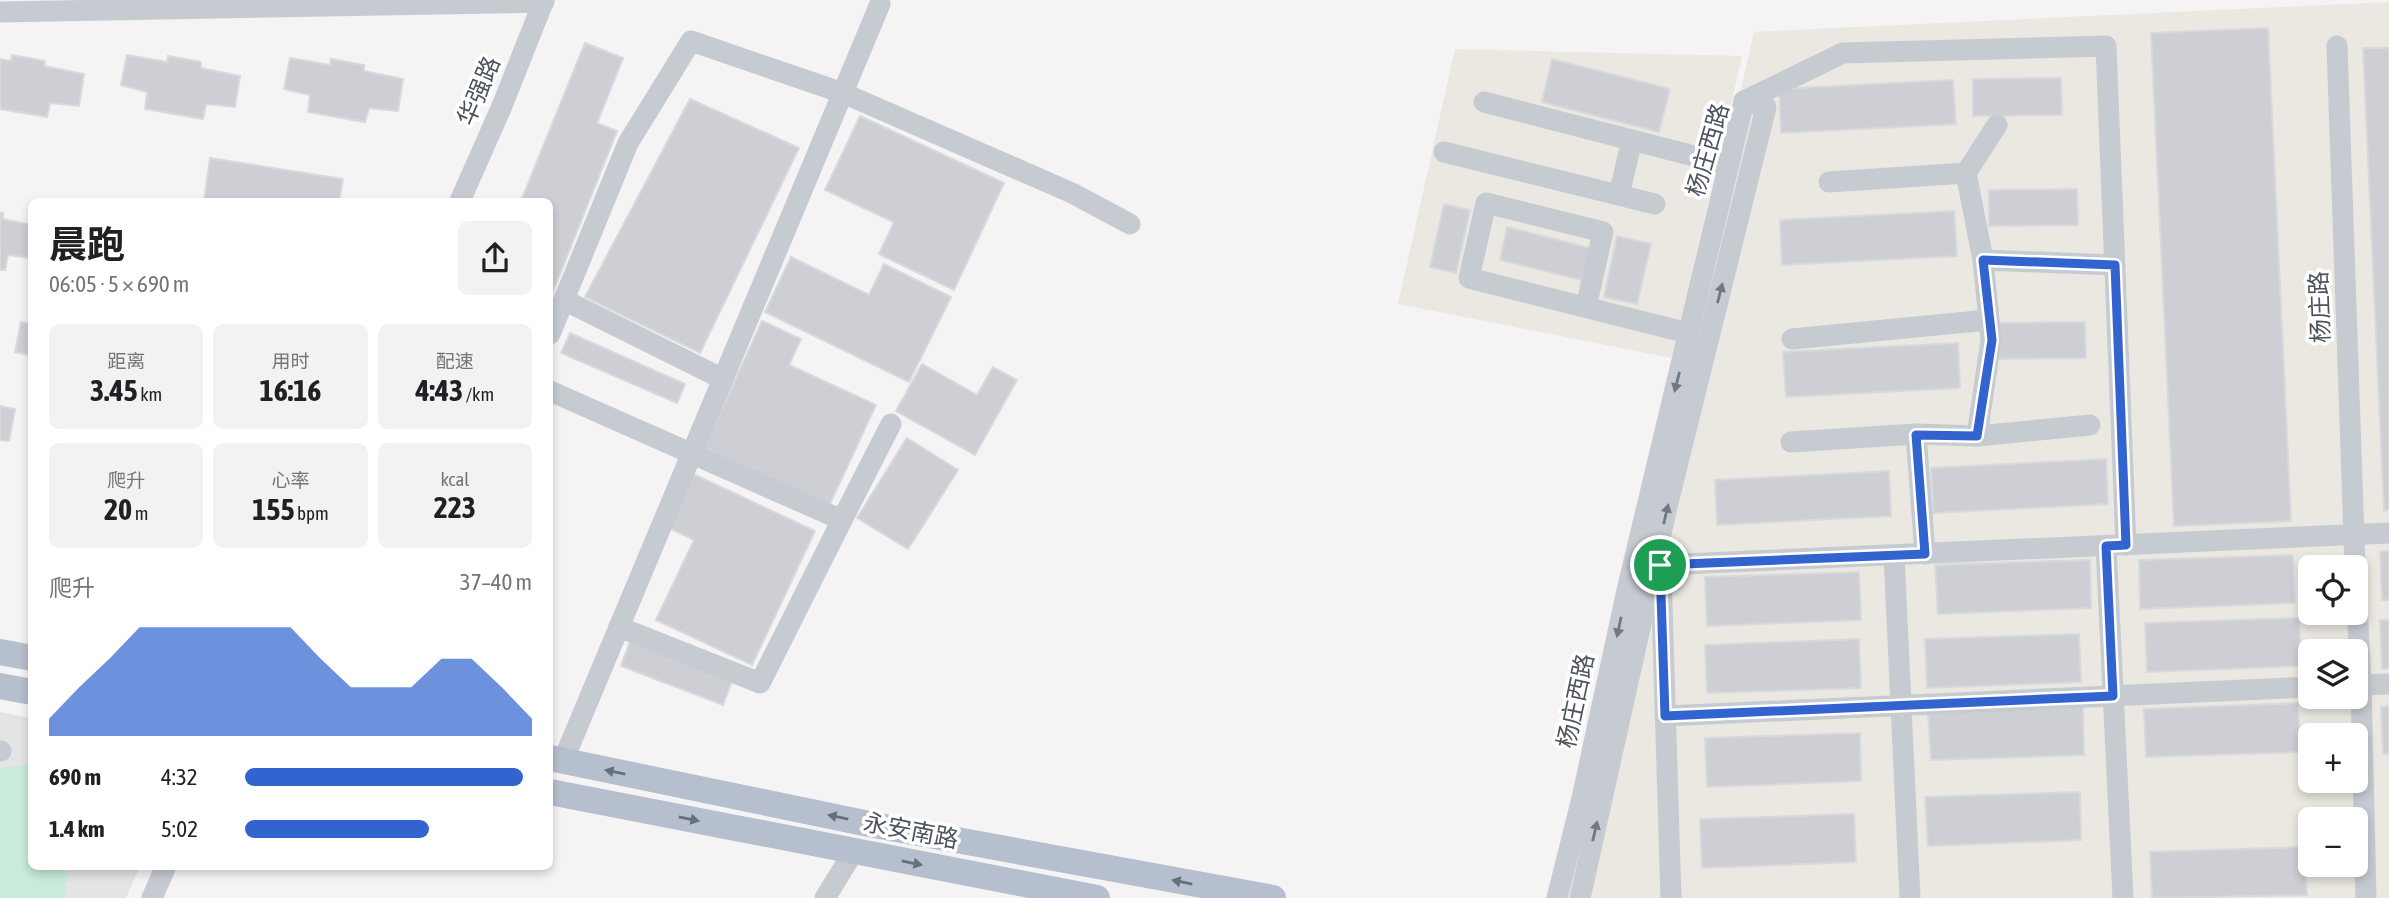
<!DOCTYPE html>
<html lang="zh">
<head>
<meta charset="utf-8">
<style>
  :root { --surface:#fff; --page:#f2f2f2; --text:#202124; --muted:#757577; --accent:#3263cf }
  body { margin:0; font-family:"Asap Condensed","Noto Sans SC",sans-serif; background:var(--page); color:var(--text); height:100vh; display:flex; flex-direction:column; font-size:26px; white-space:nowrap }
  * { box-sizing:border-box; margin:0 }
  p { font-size:23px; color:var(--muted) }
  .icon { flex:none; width:38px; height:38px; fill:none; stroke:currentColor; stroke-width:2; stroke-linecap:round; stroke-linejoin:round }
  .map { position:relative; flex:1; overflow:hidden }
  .drawer { position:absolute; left:28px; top:198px; width:525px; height:672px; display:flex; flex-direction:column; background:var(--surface); border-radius:10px; box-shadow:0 4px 10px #0003 }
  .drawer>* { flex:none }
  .tools { position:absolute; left:2298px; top:555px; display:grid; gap:14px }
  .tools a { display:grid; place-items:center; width:70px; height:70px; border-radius:10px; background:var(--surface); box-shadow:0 4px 10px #0003; font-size:35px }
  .pin { position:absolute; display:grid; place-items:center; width:60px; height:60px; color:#fff; margin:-30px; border:4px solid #fff; border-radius:50%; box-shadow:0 2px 7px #0007 }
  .round { display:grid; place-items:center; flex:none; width:74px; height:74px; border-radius:10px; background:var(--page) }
  .summary { display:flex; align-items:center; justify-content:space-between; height:119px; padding:0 21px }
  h1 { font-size:38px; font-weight:700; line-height:52px }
  .stats { display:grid; grid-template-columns:repeat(3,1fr); gap:10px; height:119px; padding:7px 21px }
  .stats div { display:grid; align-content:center; border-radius:10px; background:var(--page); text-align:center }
  .stats b { font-size:30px; font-weight:700 }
  .stats small { font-size:19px; font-weight:400 }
  .stats p { font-size:19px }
  .chart { height:196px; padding:14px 21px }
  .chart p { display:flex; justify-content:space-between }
  .chart svg { width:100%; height:126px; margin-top:7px; fill:var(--accent); opacity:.7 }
  ul { padding:0 21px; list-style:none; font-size:23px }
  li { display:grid; grid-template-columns:112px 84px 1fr; align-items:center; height:52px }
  li i { height:18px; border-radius:9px; background:var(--accent) }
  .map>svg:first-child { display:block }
</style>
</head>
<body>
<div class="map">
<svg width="2389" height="898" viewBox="0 0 2389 898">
  <rect width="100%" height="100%" fill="#f5f3f3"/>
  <!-- commercial -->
  <g fill="#eae8e1" fill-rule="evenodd">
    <path d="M2389 2V898H1556L1754 32ZM2310 567H2356V612H2310ZM2310 651H2356V696H2310ZM2310 735H2356V780H2310ZM2310 819H2356V864H2310Z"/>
    <polygon points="1455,49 1742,56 1672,358 1398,304"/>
  </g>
  <!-- education -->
  <polygon fill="#e5e4e4" points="0,712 31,718 32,866 140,866 126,898 0,898"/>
  <!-- pitch -->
  <polygon fill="#c8ebda" points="29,765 32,765 32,866 69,866 64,898 0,898 0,768"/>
  <!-- building -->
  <g fill="#cdcfd4" stroke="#d8d9dd" stroke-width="2">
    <polygon points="2268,28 2291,521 2174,526 2151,33"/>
    <polygon points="585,43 623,58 597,123 617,131 550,299 550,201 521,201"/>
    <polygon points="2363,48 2389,48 2389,510 2384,511"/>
    <polygon points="12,55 45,61 44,66 84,74 79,106 50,103 47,117 0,109 0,59 11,61"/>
    <polygon points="127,55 167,62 168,56 201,62 201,68 240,76 235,107 206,104 203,119 145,109 147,92 121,85"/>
    <polygon points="290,58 330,65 331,59 364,65 364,71 403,79 398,111 369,108 365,122 308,112 310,95 284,89"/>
    <polygon points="1552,59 1670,89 1659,132 1542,102"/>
    <polygon points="2061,78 2062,115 1973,116 1973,79"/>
    <polygon points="1953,80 1956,124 1781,133 1779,89"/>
    <polygon points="690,99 799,148 700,353 585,297"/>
    <polygon points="860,116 1004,183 954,290 879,254 894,222 825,190"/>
    <polygon points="210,158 343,179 339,201 204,201"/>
    <polygon points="2077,189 2078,225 1989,226 1989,190"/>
    <polygon points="1444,204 1470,210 1456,273 1430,267"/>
    <polygon points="1954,211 1957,256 1782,265 1780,220"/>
    <polygon points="0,213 3,213 3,219 32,225 32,258 8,255 5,270 0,270"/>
    <polygon points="1507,227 1590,248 1582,280 1500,260"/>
    <polygon points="1617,236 1651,244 1637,304 1604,297"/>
    <polygon points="791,257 869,295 884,264 951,297 909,382 765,312"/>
    <polygon points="762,321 801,339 789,365 876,405 829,506 704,448"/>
    <polygon points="21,322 32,324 32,356 15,352"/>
    <polygon points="2085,322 2086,358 1997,359 1997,323"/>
    <polygon points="570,333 685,384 677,403 561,353"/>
    <polygon points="1958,343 1960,388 1786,397 1783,352"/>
    <polygon points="922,364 977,395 993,367 1017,380 975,455 896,411"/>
    <polygon points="0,406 15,409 9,441 0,440"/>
    <polygon points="907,438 958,470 908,549 857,518"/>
    <polygon points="2106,459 2108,504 1933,513 1931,468"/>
    <polygon points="1889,471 1891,516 1717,525 1715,480"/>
    <polygon points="693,474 815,531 752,665 656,620 694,540 667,527"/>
    <polygon points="2389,551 2389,600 2382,600 2380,552"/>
    <polygon points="2293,555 2295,603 2140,609 2139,560"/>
    <polygon points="2090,560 2091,608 1938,614 1935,565"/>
    <polygon points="1859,572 1861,620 1707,626 1705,577"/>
    <polygon points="2299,618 2301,666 2147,672 2145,623"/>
    <polygon points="2380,620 2389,620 2389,668 2382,669"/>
    <polygon points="2079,634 2081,682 1927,688 1925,639"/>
    <polygon points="631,639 733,678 723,705 621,666"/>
    <polygon points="1859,639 1861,688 1707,693 1705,645"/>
    <polygon points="2298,703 2300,752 2146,757 2144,709"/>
    <polygon points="2083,706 2084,755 1931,760 1928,712"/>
    <polygon points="2389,706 2389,754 2383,754 2381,707"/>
    <polygon points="1860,733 1861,781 1707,787 1705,738"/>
    <polygon points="2080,792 2081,840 1928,846 1925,797"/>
    <polygon points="1854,814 1856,862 1702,868 1700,819"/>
    <polygon points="2304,847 2307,895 2152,898 2150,852"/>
  </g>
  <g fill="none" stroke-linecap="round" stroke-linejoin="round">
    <!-- minor -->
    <g stroke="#c6cbd2" stroke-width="21">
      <polyline points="0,12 544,2"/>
      <polyline points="2337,46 2355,567"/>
      <polyline points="1744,101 1843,53 2106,46 2126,545"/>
      <polyline points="1484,102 1729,165"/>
      <polyline points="1444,152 1655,204"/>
      <polyline points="1829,182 1966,173"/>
      <polyline points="1619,195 1632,140"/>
      <polyline points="460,201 502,106 544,0"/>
      <polyline points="1983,260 2115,265"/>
      <polyline points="564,300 723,379"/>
      <polyline points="1586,307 1603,232 1486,203 1469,278 1688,333"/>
      <polyline points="550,334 628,143 691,41 843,93 1072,193 1130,224"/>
      <polyline points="1792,339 1988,320"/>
      <polyline points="550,391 842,520 891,424"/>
      <polyline points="1916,434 1925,554"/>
      <polyline points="1977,436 1991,340 1983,260 1966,173 1997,125"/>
      <polyline points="1791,442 1916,434 1977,436 2090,425"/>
      <polyline points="2106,546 2123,898"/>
      <polyline points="1894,555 1910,898"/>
      <polyline points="1660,565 2389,533"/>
      <polyline points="1661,573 1671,898"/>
      <polyline points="2356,581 2361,685 2366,898"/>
      <polyline points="619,627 760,683 842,520"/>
      <polyline points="2356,685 2389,684"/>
      <polyline points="1665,716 2310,687"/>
      <polyline points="0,751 1,751"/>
      <polyline points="563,761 880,4"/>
      <polyline points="152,898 166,866"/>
      <polyline points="825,898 854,851"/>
      <polyline points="1557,898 1582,798 1628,586 1744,101"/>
      <polyline points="1580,898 1666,511 1766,107 1744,101"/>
    </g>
    <!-- major -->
    <g stroke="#b6bfcd" stroke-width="26">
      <polyline points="0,652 32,658"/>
      <polyline points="0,686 32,692"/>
      <polyline points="550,758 869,824 1273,898"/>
      <polyline points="550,792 1097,898"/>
    </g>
  </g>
  <!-- one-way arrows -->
  <defs><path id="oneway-solid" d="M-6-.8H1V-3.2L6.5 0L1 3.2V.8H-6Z" transform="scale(1.75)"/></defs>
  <g fill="#717881">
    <use href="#oneway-solid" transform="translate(1720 293) rotate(-76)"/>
    <use href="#oneway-solid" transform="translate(1677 382) rotate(104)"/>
    <use href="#oneway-solid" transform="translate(1666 514) rotate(-77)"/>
    <use href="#oneway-solid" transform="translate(1619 627) rotate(102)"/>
    <use href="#oneway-solid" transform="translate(1595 831) rotate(-77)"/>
  </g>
  <g fill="#676f7a">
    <use href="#oneway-solid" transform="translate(615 772) rotate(-168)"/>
    <use href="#oneway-solid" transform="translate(838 817) rotate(-168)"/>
    <use href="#oneway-solid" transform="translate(689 819) rotate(11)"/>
    <use href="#oneway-solid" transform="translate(912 863) rotate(11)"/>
    <use href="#oneway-solid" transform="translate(1182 882) rotate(-169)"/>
  </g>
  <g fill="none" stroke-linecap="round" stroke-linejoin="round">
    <defs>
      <polygon id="route" points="1983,260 2115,265 2126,545 2106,546 2113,696 1665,716 1660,565 1925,554 1916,435 1977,436 1992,340"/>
    </defs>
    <!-- route casing -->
    <use href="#route" stroke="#fff" stroke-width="14"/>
    <!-- route -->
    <use href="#route" stroke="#3263cf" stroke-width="9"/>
  </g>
  <g text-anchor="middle" stroke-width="7" stroke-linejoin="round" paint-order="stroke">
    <!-- street labels -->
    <g font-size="24" fill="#4d545e" stroke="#fff">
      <text transform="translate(479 91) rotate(-67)" y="8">华强路</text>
      <text transform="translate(1708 150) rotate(-74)" y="8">杨庄西路</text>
      <text transform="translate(2320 307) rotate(-92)" y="8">杨庄路</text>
      <text transform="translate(1576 701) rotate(-78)" y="8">杨庄西路</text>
      <text transform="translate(911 831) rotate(11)" y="8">永安南路</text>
    </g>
  </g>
</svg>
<div class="tools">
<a><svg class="icon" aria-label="locate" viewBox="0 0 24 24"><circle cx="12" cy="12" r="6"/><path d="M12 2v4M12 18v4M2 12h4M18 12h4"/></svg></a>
<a><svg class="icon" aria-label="layers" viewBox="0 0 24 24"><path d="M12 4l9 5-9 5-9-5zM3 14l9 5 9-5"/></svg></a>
<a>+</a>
<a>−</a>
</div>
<div class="pin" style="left:1660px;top:565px;background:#1e9e55"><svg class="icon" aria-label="arrive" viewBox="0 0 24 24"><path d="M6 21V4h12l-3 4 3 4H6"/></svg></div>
<section class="drawer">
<div class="summary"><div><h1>晨跑</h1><p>06:05 · 5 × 690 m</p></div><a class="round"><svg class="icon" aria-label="share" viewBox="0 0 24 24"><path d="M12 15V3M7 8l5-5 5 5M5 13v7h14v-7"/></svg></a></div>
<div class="stats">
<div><p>距离</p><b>3.45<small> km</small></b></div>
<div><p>用时</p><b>16:16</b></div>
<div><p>配速</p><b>4:43<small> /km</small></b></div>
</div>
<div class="stats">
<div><p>爬升</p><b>20<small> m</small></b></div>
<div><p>心率</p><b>155<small> bpm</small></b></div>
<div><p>kcal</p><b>223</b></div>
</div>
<div class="chart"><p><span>爬升</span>37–40 m</p>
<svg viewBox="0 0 160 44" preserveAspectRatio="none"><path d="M0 44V38L10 27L20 17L30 6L40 6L50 6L60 6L70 6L80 6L90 17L100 27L110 27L120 27L130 17L140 17L150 27L160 38V44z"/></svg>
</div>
<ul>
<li><b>690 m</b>4:32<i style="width:97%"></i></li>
<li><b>1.4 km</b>5:02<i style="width:64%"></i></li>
</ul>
</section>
</div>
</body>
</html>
